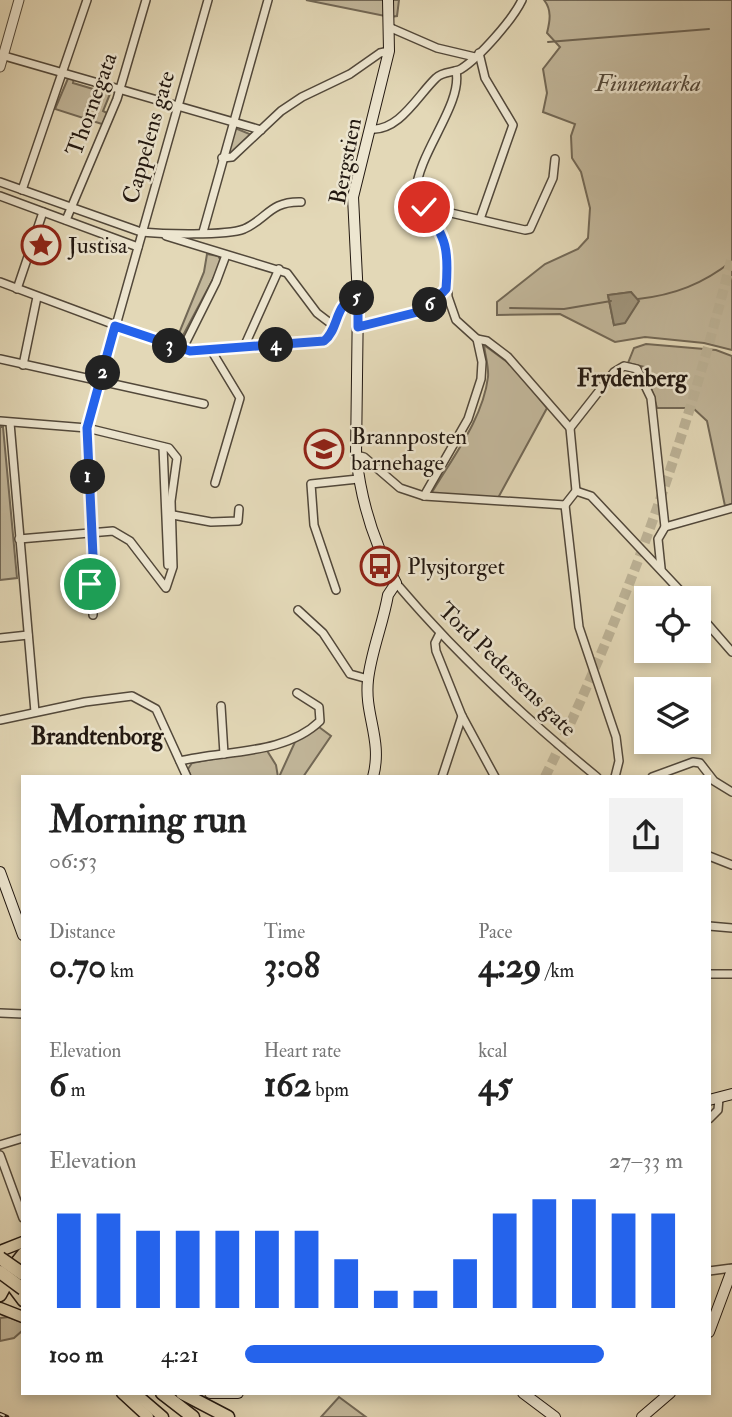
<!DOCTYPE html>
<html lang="en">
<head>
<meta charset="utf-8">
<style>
  :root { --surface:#fff; --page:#f2f2f2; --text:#222; --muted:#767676; --accent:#2563eb }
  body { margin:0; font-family:"IM FELL Double Pica",serif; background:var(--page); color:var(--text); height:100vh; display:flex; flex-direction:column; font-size:26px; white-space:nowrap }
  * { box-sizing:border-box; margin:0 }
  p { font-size:23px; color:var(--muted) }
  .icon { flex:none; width:38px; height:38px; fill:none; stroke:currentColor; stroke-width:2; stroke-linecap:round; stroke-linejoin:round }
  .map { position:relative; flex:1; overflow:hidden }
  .side { position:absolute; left:21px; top:775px; width:690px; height:620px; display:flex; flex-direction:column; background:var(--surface); border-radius:0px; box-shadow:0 4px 10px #0003 }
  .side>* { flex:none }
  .fabs { position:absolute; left:634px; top:586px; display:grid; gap:14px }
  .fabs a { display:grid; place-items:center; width:77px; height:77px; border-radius:0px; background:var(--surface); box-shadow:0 4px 10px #0003; font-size:35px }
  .pin { position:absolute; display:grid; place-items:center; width:60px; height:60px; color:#fff; margin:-30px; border:4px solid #fff; border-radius:50%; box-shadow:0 2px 7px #0007 }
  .km { position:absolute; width:35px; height:35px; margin:-18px; border-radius:50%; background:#222; color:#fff; font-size:19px; line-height:35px; text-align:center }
  .round { display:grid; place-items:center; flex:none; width:74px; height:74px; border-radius:0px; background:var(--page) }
  .overview { display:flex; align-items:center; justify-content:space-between; height:119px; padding:0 28px }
  h1 { font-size:38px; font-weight:700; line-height:52px }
  .metrics { display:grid; grid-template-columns:repeat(3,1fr); gap:10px; height:119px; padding:7px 28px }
  .metrics div { display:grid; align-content:center }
  .metrics b { font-size:35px; font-weight:700 }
  .metrics small { font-size:19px; font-weight:400 }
  .metrics p { font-size:19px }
  .chart { height:196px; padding:14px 28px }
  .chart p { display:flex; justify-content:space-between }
  .chart svg { width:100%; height:126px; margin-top:7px; stroke:var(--accent); stroke-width:6 }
  ul { padding:0 28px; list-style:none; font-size:23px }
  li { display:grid; grid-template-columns:112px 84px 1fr; align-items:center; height:52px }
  li i { height:18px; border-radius:9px; background:var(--accent) }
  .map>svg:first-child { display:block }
</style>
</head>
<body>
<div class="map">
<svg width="732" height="1417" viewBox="0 0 732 1417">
  <rect width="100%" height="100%" fill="#e3d8b7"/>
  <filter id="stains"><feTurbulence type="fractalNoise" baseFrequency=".00286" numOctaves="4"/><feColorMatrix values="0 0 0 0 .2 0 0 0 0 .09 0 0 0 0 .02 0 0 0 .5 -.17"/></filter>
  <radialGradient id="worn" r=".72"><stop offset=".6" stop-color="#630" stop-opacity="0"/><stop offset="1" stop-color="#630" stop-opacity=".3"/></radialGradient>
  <!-- green -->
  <g fill="#c2b79b" stroke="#726856" stroke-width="2" fill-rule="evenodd">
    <polygon points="306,0 399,0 397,16 390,17"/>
    <path d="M544 0H732V350L704 343 645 337 615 342 560 314 497 315V302L545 264 578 249 588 238 590 208 581 172 572 158 571 136 575 124 543 112 547 93 543 69 560 47 547 33C550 21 552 10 544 0ZM631 292 635 303C630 315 626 320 614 325L608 295Z"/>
    <polygon points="69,76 74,78 73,83 110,94 103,111 109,114 105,125 55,109"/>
    <polygon points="235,128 252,135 232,155 228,154"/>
    <polygon points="207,254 218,256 222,262 179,343 175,343 204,272"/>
    <polygon points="646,344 716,350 732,356 732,504 725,506 707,421 693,408 657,408 645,367 628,363 634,348"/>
    <path d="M484 345 514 367 547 408 498 498 431 494C452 458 483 419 488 377 489 367 485 355 484 345Z"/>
    <polygon points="0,427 3,427 17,578 0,580"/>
    <polygon points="319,727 331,736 303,777 279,777 295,742"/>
    <polygon points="266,749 276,765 278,777 191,777 188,769 192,763"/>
    <polygon points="9,1317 23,1323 23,1330 14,1338 0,1341 0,1318"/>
    <polygon points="339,1397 366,1417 321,1417"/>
  </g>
  <!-- water -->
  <polygon fill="#a1977f" stroke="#6e6453" stroke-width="2" points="631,292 639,301 625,323 614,325 608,295"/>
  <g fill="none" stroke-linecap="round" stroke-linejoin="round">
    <!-- stream -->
    <g stroke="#6e6453" stroke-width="2">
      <polyline points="548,42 709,29"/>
      <path d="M638 299C674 295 703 284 732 261"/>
      <polyline points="510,308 564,309 611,301"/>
    </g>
    <!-- primary-tunnel -->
    <path stroke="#bcb296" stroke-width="10" stroke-dasharray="10 5" stroke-linecap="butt" d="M545 777C626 611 688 435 732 256"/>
    <defs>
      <g id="minor">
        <polyline points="391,28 437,48 475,57"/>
        <polyline points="479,53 485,78 513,125 480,219"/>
        <polyline points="1,55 261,130"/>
        <path d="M370 129C399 132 418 95 436 78 443 71 453 73 461 69 480 57 513 19 522 0"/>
        <polyline points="222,158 232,157 281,111 302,97 350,74 380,53 389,51"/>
        <path d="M0 182 141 232C162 234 226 236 244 229 267 219 270 201 301 202"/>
        <polyline points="22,190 87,0"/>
        <polyline points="0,196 138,247"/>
        <polyline points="425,207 525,230 530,229 553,178 555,159"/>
        <polyline points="66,220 117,99 146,0"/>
        <polyline points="203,232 268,0"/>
        <polyline points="166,236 287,273 317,313 334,326"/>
        <path d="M0 282 182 350 324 341C340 329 334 300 358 298"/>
        <polyline points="17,289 43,212"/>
        <polyline points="357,327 426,310 446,289"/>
        <polyline points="477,339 487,341 508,357 570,428 576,491"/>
        <polyline points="244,347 279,269"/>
        <polyline points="182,350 216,282 226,255"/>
        <polyline points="211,350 240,398 215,483"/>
        <polyline points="0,359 204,404"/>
        <polyline points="23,365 37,297"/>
        <polyline points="0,421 87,428 169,448 177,458 171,501 173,567 166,588 130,541 113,531 19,539"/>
        <polyline points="10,423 35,712"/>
        <polyline points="570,428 614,372 624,366 637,369 651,398 665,527"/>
        <polyline points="163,447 168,565"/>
        <polyline points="356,455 364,457 400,488 424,496 565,505"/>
        <path d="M424 496 468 419 481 379 482 362 477 339 456 320 448 297 445 240 416 191C418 153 463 104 456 71"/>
        <polyline points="565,505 579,627 616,737 619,761 615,777"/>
        <polyline points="565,505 576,491 591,496 687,598"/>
        <polyline points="173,515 211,522 238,521 239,509"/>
        <polyline points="661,568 658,539 665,527 732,508"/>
        <path d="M396 583C456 654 525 718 597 777"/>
        <polyline points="336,590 314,525 311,484 358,479"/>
        <polyline points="298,610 323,633 350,674 368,679"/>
        <polyline points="698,613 732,652"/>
        <polyline points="93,615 87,428 208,0"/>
        <polyline points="440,633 435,643 436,651 462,716 495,777"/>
        <polyline points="0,638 28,635"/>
        <polyline points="221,706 224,754"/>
        <polyline points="0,720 85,702 132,696 156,709 187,777"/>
        <path d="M180 761C225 750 285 755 320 721L319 707 297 693"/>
        <polyline points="442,777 462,716"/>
        <polyline points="652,777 693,762 700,763 714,781 732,792"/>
        <polyline points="709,856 732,865"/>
        <polyline points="709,926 732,928"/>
        <polyline points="709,974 732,974"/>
        <polyline points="0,1013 23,1014"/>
        <polyline points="709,1119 718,1110 719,1098"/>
        <polyline points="0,1145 23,1138"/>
        <polyline points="0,1155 23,1218"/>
        <polyline points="709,1271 732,1268"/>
      </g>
      <polyline id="tertiary" points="0,67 19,0"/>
      <g id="secondary">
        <path d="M373 777C383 740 364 715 368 680 371 652 383 624 388 595L396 583C373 542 361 502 356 455L358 298 353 197 389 51 388 0"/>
        <polyline points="0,872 23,935"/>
        <polyline points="709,1100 732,1094"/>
        <polyline points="709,1332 732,1270"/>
        <polyline points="210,1393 238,1393"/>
        <polyline points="523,1393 555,1417"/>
        <polyline points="642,1417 670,1393"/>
      </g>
      <g id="primary">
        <polyline points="0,1251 23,1242"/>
        <polyline points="8,1272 23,1253"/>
        <polyline points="8,1281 23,1301"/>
        <polyline points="0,1308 23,1317"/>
        <polyline points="122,1393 148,1417"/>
        <polyline points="135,1393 163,1417"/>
      </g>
      <polyline id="trunk" points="0,1295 6,1284 6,1271"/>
      <g id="motorway">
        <polyline points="162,1393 193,1417"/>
        <polyline points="182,1393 228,1417"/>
      </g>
    </defs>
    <!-- minor casing -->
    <use href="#minor" stroke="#52483a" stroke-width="10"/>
    <!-- tertiary casing -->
    <use href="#tertiary" stroke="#52483a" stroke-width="11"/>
    <!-- secondary casing -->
    <use href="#secondary" stroke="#221811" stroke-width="12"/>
    <!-- primary casing -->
    <use href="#primary" stroke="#221811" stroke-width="13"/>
    <!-- trunk casing -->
    <use href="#trunk" stroke="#221811" stroke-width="15"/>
    <!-- motorway casing -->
    <use href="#motorway" stroke="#221811" stroke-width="15"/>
    <!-- minor -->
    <use href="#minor" stroke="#ede6d0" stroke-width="7"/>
    <!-- tertiary -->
    <use href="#tertiary" stroke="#ede6d0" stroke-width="9"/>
    <!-- secondary -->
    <use href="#secondary" stroke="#ede6d0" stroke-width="10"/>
    <!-- primary -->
    <use href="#primary" stroke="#e3d8b7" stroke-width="10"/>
    <!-- trunk -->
    <use href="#trunk" stroke="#e3d8b7" stroke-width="12"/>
    <!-- motorway -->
    <use href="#motorway" stroke="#e3d8b7" stroke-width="12"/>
    <defs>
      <polyline id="rail" points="0,1414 7,1417"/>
    </defs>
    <!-- rail casing -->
    <use href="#rail" stroke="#221811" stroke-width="4.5"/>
    <!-- rail -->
    <use href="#rail" stroke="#ede6d0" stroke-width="2" stroke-dasharray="5" stroke-linecap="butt"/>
    <defs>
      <g id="motorway-bridge">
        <polyline points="0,1258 23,1274"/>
        <polyline points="0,1272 23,1289"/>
      </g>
    </defs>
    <!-- motorway-bridge casing -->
    <use href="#motorway-bridge" stroke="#221811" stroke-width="15" stroke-linecap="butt"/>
    <!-- motorway-bridge -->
    <use href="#motorway-bridge" stroke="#e3d8b7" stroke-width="12"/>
  </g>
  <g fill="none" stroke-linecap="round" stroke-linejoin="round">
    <defs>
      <path id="route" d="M90 584 93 556 87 428 115 326 190 351 324 341C340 329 334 300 358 298V327L426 310 446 289C449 251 447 238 424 207"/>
    </defs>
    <!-- route casing -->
    <use href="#route" stroke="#fff" stroke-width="14"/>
    <!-- route -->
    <use href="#route" stroke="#2563eb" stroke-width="9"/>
  </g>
  <!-- icons -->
  <defs>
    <symbol id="sight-ring" viewBox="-11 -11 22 22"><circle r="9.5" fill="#ede6d0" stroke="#8f2418" stroke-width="1.5"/><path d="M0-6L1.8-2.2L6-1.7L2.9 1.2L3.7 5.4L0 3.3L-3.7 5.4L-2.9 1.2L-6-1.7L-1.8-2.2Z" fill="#8f2418"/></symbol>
    <symbol id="school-ring" viewBox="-11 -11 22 22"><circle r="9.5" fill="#ede6d0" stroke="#8f2418" stroke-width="1.5"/><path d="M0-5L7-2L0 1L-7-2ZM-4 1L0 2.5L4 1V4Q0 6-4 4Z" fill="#8f2418"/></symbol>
    <symbol id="bus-ring" viewBox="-11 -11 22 22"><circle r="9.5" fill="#ede6d0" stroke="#8f2418" stroke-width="1.5"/><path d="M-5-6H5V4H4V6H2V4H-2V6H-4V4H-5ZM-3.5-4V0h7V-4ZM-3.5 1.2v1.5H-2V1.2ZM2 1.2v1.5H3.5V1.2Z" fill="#8f2418"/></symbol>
  </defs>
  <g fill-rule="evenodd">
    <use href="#sight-ring" x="19" y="223" width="44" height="44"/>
    <use href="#school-ring" x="302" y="427" width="44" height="44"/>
    <use href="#bus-ring" x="358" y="544" width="44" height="44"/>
  </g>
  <g text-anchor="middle" stroke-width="5" stroke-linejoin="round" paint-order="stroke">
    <!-- park labels -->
    <g font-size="23" font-style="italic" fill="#52483a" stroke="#ede6d0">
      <text x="648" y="91">Finnemarka</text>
    </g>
    <!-- street labels -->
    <g font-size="23" fill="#221811" stroke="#ede6d0">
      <text transform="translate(91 104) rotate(-70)" y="8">Thornegata</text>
      <text transform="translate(148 137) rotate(-74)" y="8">Cappelens gate</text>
      <text transform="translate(345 161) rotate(-79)" y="8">Bergstien</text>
      <text transform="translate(508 669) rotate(44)" y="8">Tord Pedersens gate</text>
    </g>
    <!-- poi labels -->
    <g font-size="23" fill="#221811" stroke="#ede6d0" text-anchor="start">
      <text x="68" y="253">Justisa</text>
      <text x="351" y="444">Brannposten<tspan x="351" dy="26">barnehage</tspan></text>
      <text x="407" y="574">Plysjtorget</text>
    </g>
    <!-- neighbourhood labels -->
    <g font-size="24" font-weight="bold" fill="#221811" stroke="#ede6d0">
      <text x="632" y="386">Frydenberg</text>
      <text x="97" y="744">Brandtenborg</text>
    </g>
  </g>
  <rect width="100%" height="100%" filter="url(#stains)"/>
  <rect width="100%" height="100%" fill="url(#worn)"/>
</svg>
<div class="fabs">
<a><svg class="icon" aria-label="locate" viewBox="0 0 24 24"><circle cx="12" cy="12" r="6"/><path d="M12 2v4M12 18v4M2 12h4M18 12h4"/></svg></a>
<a><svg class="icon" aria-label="layers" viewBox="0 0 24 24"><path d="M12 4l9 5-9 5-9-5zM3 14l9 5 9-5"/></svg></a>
</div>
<div class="pin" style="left:90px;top:584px;background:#1e9e55"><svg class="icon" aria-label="arrive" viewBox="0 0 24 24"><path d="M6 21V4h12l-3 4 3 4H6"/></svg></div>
<div class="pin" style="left:424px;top:207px;background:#d93025"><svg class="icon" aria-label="check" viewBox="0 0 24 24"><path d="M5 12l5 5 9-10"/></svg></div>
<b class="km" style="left:88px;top:477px">1</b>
<b class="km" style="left:103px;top:373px">2</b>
<b class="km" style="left:170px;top:346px">3</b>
<b class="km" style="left:276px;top:345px">4</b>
<b class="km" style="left:357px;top:298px">5</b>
<b class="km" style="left:430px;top:305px">6</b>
<section class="side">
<div class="overview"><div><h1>Morning run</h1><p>06:53</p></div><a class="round"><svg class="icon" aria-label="share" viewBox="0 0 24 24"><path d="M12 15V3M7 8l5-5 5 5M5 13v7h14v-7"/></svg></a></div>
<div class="metrics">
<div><p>Distance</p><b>0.70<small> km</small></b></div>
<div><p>Time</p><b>3:08</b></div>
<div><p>Pace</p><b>4:29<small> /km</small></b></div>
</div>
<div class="metrics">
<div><p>Elevation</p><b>6<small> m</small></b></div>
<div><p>Heart rate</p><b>162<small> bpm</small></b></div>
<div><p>kcal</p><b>45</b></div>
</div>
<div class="chart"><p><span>Elevation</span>27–33 m</p>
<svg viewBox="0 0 160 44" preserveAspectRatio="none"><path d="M5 44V11M15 44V11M25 44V17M35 44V17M45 44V17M55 44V17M65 44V17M75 44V27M85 44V38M95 44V38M105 44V27M115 44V11M125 44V6M135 44V6M145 44V11M155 44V11"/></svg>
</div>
<ul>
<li><b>100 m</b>4:21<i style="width:82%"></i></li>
</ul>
</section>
</div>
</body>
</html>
